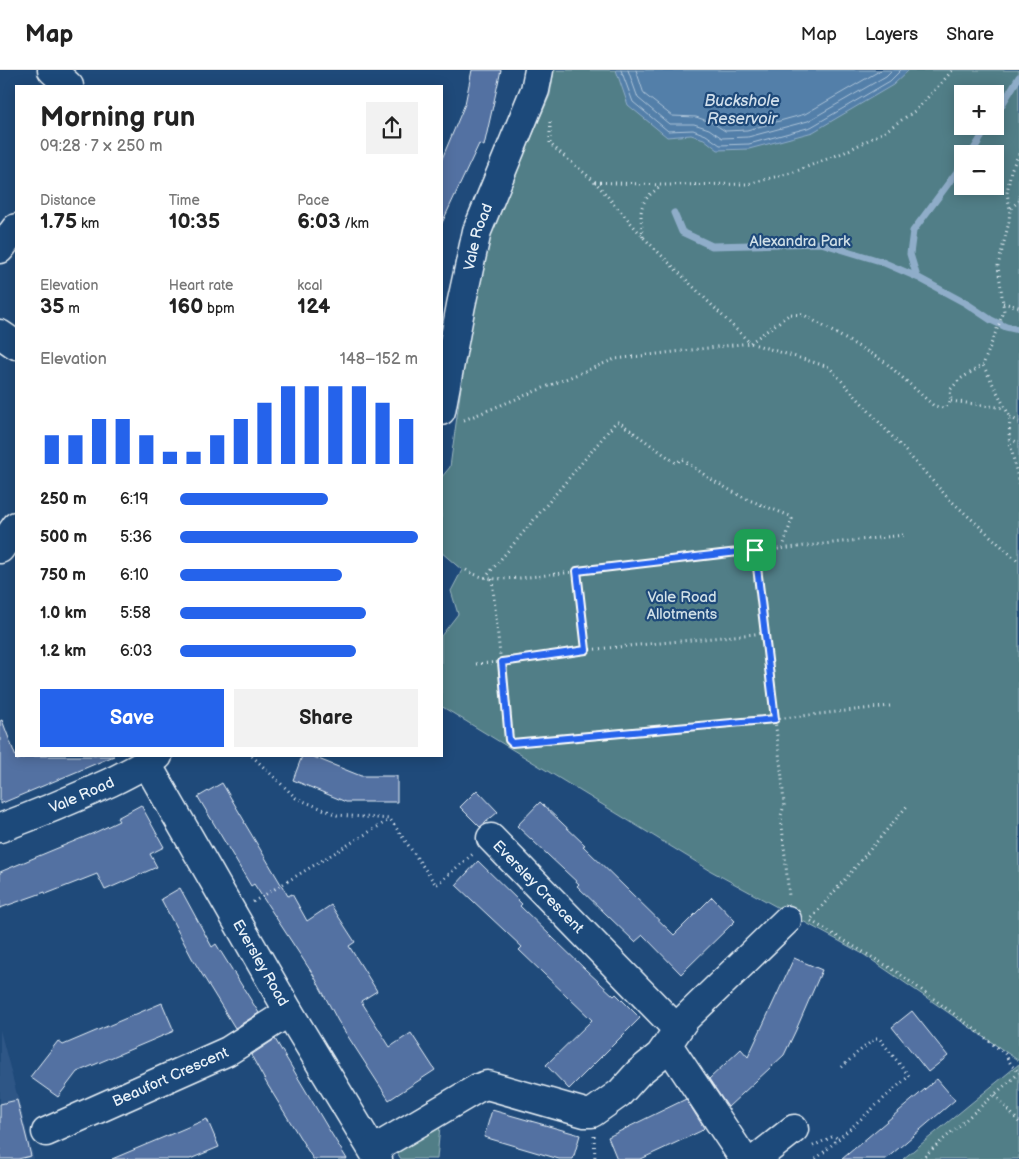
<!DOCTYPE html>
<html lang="en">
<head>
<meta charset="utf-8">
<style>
  :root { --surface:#fff; --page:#f2f2f2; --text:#222; --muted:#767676; --line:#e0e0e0; --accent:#2563eb }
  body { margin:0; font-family:"Balsamiq Sans",sans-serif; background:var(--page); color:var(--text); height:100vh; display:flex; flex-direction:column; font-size:19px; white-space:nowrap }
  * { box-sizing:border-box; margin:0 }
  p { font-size:16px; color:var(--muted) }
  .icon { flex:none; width:28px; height:28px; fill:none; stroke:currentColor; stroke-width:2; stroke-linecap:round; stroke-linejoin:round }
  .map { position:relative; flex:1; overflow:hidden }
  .details { position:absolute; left:15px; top:15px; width:428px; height:672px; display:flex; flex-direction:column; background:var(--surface); border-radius:0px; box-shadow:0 2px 12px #0003 }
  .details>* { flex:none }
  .fabs { position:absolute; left:954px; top:15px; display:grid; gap:10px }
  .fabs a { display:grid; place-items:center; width:50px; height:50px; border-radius:0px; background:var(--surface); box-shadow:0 2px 12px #0003; font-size:25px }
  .pin { position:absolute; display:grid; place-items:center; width:42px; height:42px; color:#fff; margin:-21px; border-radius:10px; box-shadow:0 2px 8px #0006 }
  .round { display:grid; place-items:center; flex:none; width:52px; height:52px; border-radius:0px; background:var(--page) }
  .overview { display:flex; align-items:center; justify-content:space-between; height:85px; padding:0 25px }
  h1 { font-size:28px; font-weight:600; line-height:38px }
  .figures { display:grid; grid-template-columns:repeat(3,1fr); gap:8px; height:85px; padding:5px 25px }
  .figures div { display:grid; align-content:center }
  .figures b { font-size:21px; font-weight:600 }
  .figures small { font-size:14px; font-weight:400 }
  .figures p { font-size:14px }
  .chart { height:140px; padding:10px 25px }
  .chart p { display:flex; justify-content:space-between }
  .chart svg { width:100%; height:90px; margin-top:5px; stroke:var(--accent); stroke-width:6 }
  .cta { display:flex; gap:10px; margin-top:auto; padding:10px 25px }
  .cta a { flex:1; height:58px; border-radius:0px; background:var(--accent); color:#fff; font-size:20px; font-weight:600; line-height:58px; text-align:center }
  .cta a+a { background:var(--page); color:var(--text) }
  ul { padding:0 25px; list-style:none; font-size:16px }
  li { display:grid; grid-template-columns:80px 60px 1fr; align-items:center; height:38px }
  li i { height:12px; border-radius:6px; background:var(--accent) }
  header { display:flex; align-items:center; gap:30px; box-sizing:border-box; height:70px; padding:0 25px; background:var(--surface); border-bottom:1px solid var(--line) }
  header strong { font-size:24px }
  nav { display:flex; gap:28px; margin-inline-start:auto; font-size:18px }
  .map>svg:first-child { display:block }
</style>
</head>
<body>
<header>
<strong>Map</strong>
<nav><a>Map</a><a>Layers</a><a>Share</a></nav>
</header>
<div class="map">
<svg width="1019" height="1089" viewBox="0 0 1019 1089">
  <rect width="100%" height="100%" fill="#1f4a7a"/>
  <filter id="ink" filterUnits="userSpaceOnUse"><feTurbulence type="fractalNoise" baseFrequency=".02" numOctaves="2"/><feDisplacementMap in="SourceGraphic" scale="10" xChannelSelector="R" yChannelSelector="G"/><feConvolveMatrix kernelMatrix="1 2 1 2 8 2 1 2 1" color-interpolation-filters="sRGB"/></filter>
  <g filter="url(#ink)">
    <!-- built -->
    <polygon fill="#2f5686" points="0,960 34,1089 0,1089"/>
    <!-- green -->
    <g fill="#517e87" stroke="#9cb8c0" fill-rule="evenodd">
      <path d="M554 0H1019V991L863 884 711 801 441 636V566L458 544 451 521 462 500 441 482V408L450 397 474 223 492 158 550 25ZM962 24H995V56H962ZM962 84H995V116H962Z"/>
      <polygon points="1019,994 1019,1089 903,1089"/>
      <polygon points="440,1056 437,1089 401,1089 396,1081"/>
    </g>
    <!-- water -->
    <polygon fill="#537fa9" stroke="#8fadc9" points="616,0 909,0 893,15 813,62 749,79 718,80 704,69 691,65 667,67 628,35"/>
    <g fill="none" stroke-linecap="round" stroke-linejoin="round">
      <!-- shore -->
      <g stroke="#acc3d8" stroke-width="1">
        <polyline points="621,0 633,32 668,61 693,60 706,65 720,75 749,74 811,57 890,11 901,0"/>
        <polyline points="628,0 638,28 669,54 694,54 709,59 722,68 748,67 808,51 886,6 892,0"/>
        <polyline points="636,0 644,24 672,46 696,47 713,53 725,61 747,60 805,44 881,0"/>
      </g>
      <!-- stream -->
      <g stroke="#8fadc9" stroke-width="7">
        <polyline points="995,46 1019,7"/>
        <polyline points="971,84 988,56"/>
        <polyline points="674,143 682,162 712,176 821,173 880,191 917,207 967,234 991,250 1006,257 1019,260"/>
        <polyline points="917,207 910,184 913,161 962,95"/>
      </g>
    </g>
    <!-- building -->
    <g fill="#5371a2" stroke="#e8f1f8">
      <polygon points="472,0 501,0 484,76 479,74 441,155 441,91 465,34"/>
      <polygon points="2,650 17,690 28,686 114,686 0,734 0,651"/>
      <polygon points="302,686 311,686 361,706 397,706 397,732 346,732 293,710"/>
      <polygon points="222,713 245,752 244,752 288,826 292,824 307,851 331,835 355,872 349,876 377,921 361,931 390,977 411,963 435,1000 389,1030 338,951 314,906 254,814 251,816 198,727"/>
      <polygon points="477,720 498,742 480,757 460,737"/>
      <polygon points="540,732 585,775 583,776 674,865 712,827 735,851 681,904 643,865 635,872 577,816 579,814 517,756"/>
      <polygon points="141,735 164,777 150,784 157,797 105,820 97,804 46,824 45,822 0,838 0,802 94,763 119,751 117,748"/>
      <polygon points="478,791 522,834 520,836 586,900 614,926 616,924 640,948 569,1019 546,995 592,950 519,880 522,877 456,815"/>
      <polygon points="180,818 212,877 216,874 259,943 235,958 192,888 161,829"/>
      <polygon points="794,888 822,900 796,960 784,985 728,1037 709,1009 741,979 748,987"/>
      <polygon points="162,933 174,961 77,1002 58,1027 30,1007 58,971 63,975"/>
      <polygon points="912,941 948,986 928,1002 892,957"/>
      <polygon points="275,969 328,1058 347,1089 313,1089 267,1014 251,985"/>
      <polygon points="937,1009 955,1030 886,1089 842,1089"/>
      <polygon points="686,1029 704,1058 701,1061 641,1089 617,1089 608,1067"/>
      <polygon points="17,1030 31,1086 18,1089 0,1089 0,1034"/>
      <polygon points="492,1040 580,1065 573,1089 559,1089 484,1067"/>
      <polygon points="207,1049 219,1077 190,1089 112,1089"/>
    </g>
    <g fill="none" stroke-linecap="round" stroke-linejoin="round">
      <defs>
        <g id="minor">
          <polyline points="52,0 69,16"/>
          <polyline points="0,179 16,158"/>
          <polyline points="0,264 16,275"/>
          <path id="s1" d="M441 341 461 235 477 161 535 20 539 0"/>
          <polyline points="0,479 16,456"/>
          <path id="s2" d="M147 694 289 942 378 1089"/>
          <path id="s3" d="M0 758C38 744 74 729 111 712 127 704 143 696 158 686"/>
          <path id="s4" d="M491 768 677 959"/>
          <polyline points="668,975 744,1089"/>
          <path id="s5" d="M46 1062 228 981 289 942"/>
          <polyline points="373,1080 478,1018 487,1015 585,1043 592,1043 620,1023 638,1003 660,985 685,949 787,850"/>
          <polyline points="756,1089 794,1059"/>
        </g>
      </defs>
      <!-- minor casing -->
      <use href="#minor" stroke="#e8f1f8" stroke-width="31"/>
      <!-- path -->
      <g stroke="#e8f1f8" stroke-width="3" stroke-dasharray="1 4" stroke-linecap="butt">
        <polyline points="550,52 550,74 595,112 644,168 750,273 790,244 804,245 885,292 934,336 944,338 951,331 950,320 960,309 983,295"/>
        <polyline points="1019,84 1011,100 1007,123 1010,139 1009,152 998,196 1004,241 983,295 1010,347 1009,368 1019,414"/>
        <polyline points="595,112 662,115 748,114 794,102 845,82 884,62 916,40 953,0"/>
        <polyline points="1011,138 1019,131"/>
        <path d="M643 167C640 141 637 131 662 116"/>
        <polyline points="1003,233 1019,237"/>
        <polyline points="951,331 1005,338"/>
        <polyline points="1010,347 1019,352"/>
        <polyline points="464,350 615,289 750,273 829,297 948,428 1019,492"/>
        <polyline points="1010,369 1019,373"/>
        <polyline points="755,481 782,708 784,735 781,746 789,826"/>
        <path d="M466 500C485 511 498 509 520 508L904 465"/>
        <polyline points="577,501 586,580"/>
        <polyline points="485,508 616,352 619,352 676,393 682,389 712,410 744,428 790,446 792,449 783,477"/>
        <polyline points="492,509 509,670 512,673 775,649 890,636"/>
        <polyline points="476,594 502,592 586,580 765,563"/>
        <polyline points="252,686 296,728 337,745 390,749 436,815 474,783"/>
        <polyline points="253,832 389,750"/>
        <polyline points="812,848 907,736"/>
        <polyline points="811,851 897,902 977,961 1005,984 1012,996 1019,1002"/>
        <polyline points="995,1025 1019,1052"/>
        <polyline points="594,1066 595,1089"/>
        <polyline points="813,1076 834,1066 838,1069"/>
        <polyline points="816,1089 909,1006 879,968 876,968 857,983 840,999"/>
        <polyline points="921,1089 1019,1003"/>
      </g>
      <!-- minor -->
      <use href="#minor" stroke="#1f4a7a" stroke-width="28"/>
    </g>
  </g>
  <g fill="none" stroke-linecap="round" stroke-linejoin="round" filter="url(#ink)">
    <defs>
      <polygon id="route" points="755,480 775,649 512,673 509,670 502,592 586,580 577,501"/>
    </defs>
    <!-- route casing -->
    <use href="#route" stroke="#fff" stroke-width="10"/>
    <!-- route -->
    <use href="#route" stroke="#2563eb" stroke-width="6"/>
  </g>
  <g text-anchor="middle" stroke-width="4.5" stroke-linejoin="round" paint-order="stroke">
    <!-- street labels -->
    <g font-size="15" fill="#e8f1f8" stroke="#1f4a7a">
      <text dy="5" stroke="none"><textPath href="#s1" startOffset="178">Vale Road</textPath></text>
      <text dy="5" stroke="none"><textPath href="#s3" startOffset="88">Vale Road</textPath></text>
      <text dy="5" stroke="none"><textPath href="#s4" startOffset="68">Eversley Crescent</textPath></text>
      <text dy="5" stroke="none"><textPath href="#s2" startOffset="229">Eversley Road</textPath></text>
      <text dy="5" stroke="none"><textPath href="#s5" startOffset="136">Beaufort Crescent</textPath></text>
    </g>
    <!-- park labels -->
    <g font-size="15" fill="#d1e0e7" stroke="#1f4a7a">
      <text x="800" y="176">Alexandra Park</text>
      <text x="682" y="532">Vale Road<tspan x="682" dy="17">Allotments</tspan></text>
    </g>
    <!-- water labels -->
    <g font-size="16" font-style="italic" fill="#d2e0ec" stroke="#1f4a7a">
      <text x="742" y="36">Buckshole<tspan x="742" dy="18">Reservoir</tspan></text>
    </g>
  </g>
</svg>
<div class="fabs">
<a>+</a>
<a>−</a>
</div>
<div class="pin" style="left:755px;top:480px;background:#1e9e55"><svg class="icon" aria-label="arrive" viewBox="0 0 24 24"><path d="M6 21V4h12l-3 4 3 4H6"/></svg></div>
<section class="details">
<div class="overview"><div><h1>Morning run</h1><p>09:28 · 7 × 250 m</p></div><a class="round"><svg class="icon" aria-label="share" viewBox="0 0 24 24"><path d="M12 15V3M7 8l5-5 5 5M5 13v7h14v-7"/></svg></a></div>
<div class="figures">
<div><p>Distance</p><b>1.75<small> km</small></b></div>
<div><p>Time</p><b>10:35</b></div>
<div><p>Pace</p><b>6:03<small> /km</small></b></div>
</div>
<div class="figures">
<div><p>Elevation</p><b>35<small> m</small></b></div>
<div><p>Heart rate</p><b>160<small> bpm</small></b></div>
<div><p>kcal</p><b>124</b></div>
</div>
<div class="chart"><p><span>Elevation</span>148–152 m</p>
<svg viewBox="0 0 160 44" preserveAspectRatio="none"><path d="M5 44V30M15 44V30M25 44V22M35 44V22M45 44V30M55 44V38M65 44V38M75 44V30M85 44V22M95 44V14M105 44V6M115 44V6M125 44V6M135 44V6M145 44V14M155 44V22"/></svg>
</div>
<ul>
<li><b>250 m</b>6:19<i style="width:62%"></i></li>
<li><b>500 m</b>5:36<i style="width:100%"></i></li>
<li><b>750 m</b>6:10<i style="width:68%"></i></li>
<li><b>1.0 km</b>5:58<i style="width:78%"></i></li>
<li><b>1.2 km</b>6:03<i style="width:74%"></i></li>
</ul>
<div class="cta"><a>Save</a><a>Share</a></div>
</section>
</div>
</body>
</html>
